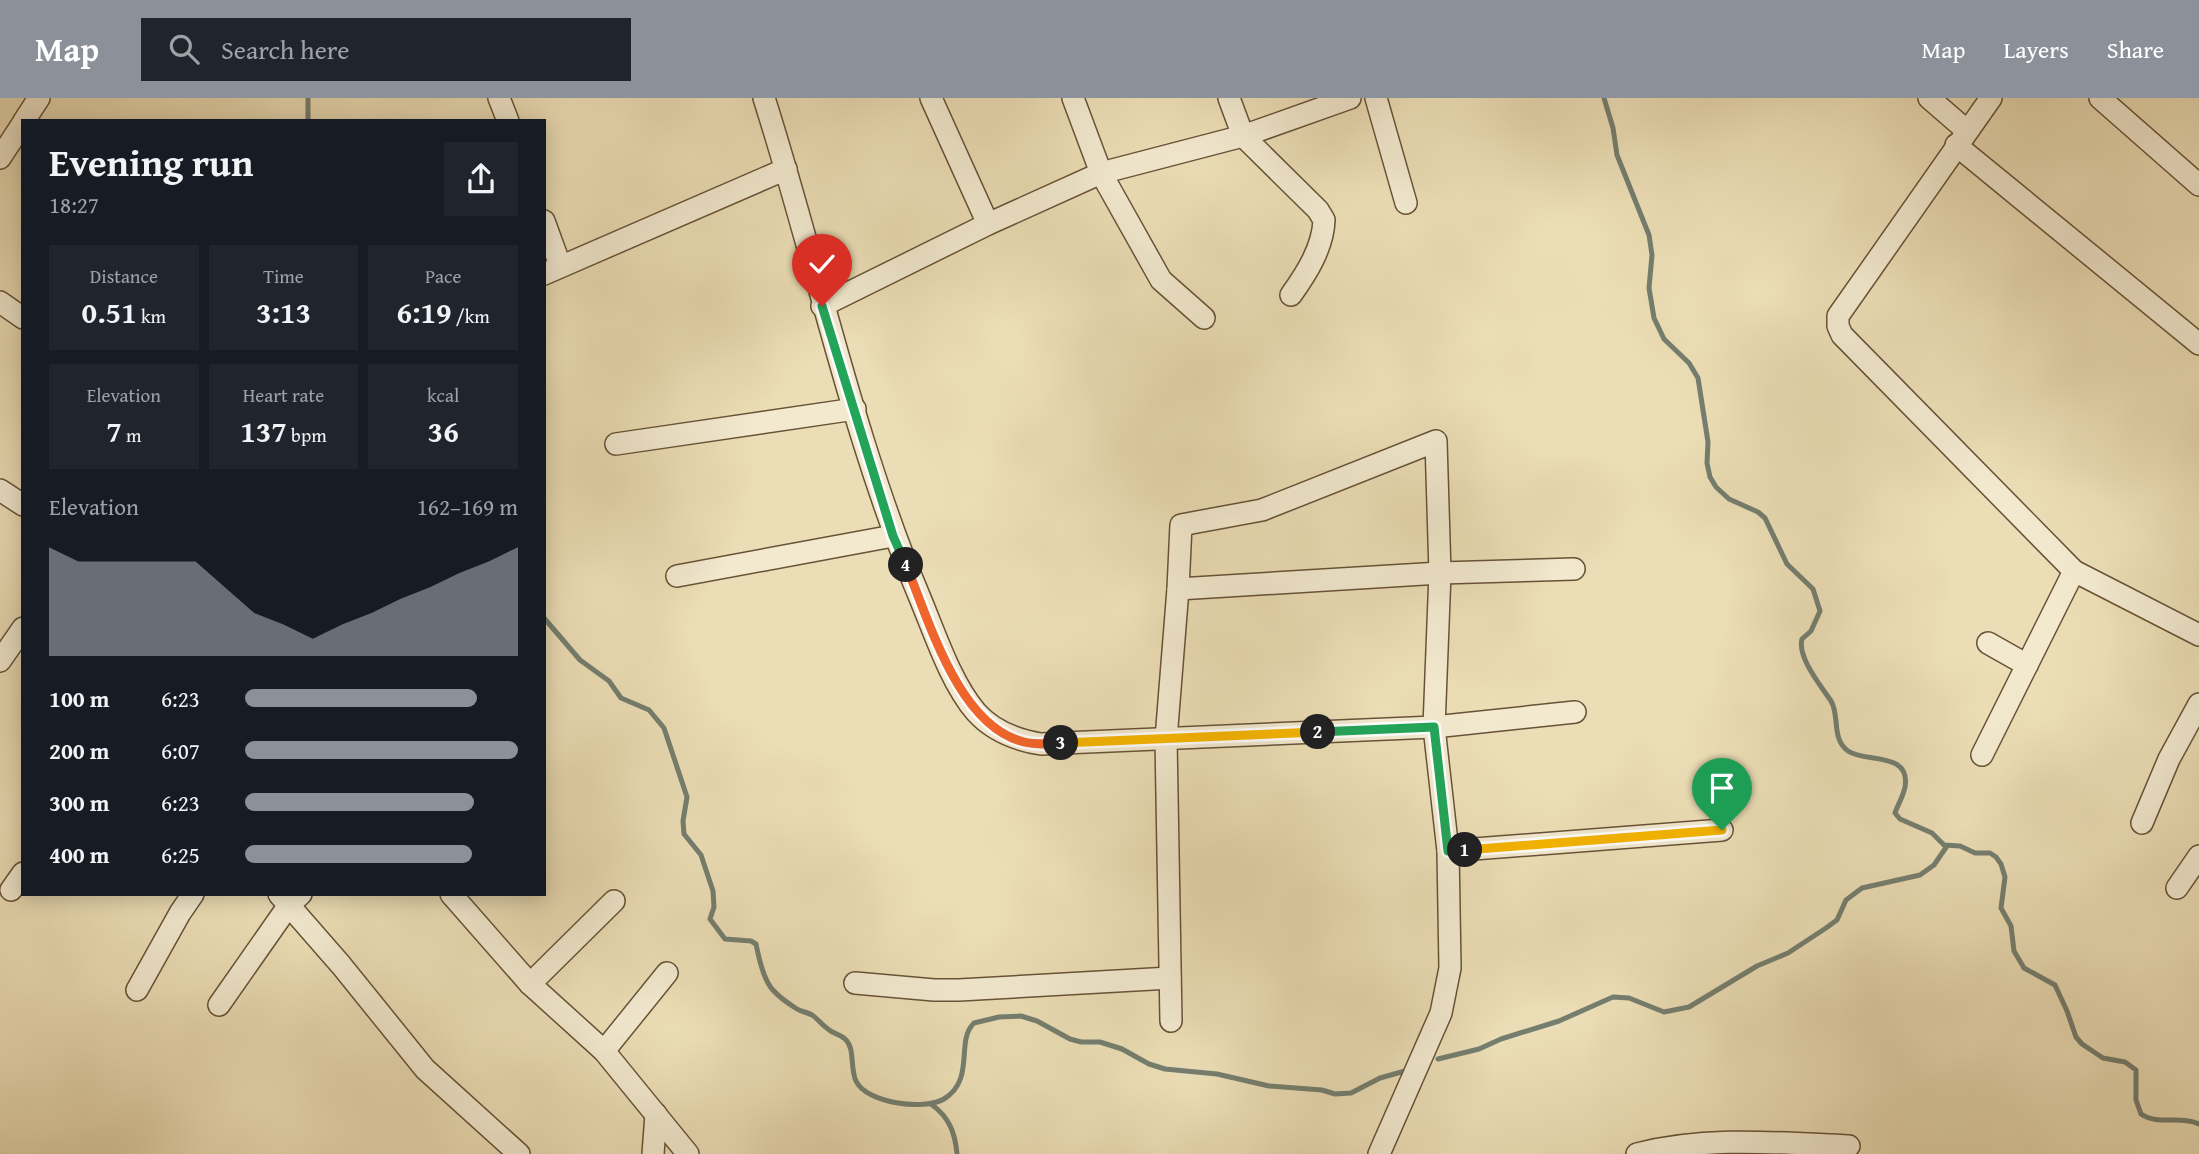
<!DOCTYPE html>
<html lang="en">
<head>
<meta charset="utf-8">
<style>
  :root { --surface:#171b24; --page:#20242c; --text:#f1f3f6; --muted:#9ea1a6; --accent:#8c9099 }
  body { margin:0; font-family:"Gentium Book Plus",serif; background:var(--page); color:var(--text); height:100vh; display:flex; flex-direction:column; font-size:26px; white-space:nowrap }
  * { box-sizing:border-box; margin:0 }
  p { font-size:23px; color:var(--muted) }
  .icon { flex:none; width:38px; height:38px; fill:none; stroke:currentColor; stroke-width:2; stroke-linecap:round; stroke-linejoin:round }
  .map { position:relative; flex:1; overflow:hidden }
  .side { position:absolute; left:21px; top:21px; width:525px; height:777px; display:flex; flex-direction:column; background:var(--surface); border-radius:0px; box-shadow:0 4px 18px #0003 }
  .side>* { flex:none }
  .pin { position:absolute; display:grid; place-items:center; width:60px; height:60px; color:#fff; margin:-72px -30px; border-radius:50% 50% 50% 0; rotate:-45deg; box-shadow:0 0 7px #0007 }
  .pin .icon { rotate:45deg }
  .km { position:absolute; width:35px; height:35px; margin:-18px; border-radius:50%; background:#222; color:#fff; font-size:19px; line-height:35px; text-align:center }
  .round { display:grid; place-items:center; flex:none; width:74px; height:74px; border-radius:0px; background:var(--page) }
  .summary { display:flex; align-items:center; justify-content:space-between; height:119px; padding:0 28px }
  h1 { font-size:38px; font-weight:700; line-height:52px }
  .stats { display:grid; grid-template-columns:repeat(3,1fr); gap:10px; height:119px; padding:7px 28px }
  .stats div { display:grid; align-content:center; border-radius:0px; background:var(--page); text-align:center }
  .stats b { font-size:30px; font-weight:700 }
  .stats small { font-size:19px; font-weight:400 }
  .stats p { font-size:19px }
  .chart { height:196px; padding:14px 28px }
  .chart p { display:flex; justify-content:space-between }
  .chart svg { width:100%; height:126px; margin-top:7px; fill:var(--accent); opacity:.7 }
  ul { padding:0 28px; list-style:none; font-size:23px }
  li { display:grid; grid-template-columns:112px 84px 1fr; align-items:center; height:52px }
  li i { height:18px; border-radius:9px; background:var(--accent) }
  header { display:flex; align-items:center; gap:42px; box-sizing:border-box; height:98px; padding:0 35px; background:var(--accent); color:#fff }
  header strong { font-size:33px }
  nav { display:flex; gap:38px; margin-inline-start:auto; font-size:24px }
  .search { width:490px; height:63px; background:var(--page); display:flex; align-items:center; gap:18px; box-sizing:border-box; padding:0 24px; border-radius:0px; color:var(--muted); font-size:26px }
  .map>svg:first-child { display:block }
</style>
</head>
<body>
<header>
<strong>Map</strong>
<div class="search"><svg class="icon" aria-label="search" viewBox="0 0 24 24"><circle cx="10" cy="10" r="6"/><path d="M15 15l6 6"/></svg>Search here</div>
<nav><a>Map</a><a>Layers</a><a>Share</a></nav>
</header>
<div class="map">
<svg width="2199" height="1056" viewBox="0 0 2199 1056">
  <rect width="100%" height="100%" fill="#ebddb5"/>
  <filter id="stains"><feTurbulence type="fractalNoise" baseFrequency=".00286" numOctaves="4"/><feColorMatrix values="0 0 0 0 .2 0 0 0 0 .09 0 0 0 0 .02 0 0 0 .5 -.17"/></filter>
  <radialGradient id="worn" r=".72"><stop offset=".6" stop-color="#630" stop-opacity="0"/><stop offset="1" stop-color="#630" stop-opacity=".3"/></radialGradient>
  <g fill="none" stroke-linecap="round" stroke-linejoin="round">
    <!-- stream -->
    <g stroke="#747e6f" stroke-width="5">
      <path d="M1604 0 1613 30 1617 57 1649 137 1652 157 1649 190 1654 220 1664 241 1689 265 1698 280 1708 344 1707 365 1710 379 1716 389 1729 401 1758 414 1765 420 1787 466 1813 491 1820 513 1811 533 1802 541C1797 559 1821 588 1831 603 1840 617 1831 641 1848 653 1865 665 1911 653 1905 689 1903 699 1898 706 1895 715L1900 721 1932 735 1944 747 1960 748 1975 755H1990L1996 759 2001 766 2005 779 2001 810 2011 828 2014 853 2024 870 2055 887 2067 913 2076 939 2082 946 2103 960 2125 964 2136 972V1002L2141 1016C2158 1028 2180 1017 2199 1026"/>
      <polyline points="308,23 308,0"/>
      <path d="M544 520 580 562 609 583 621 600 649 612 664 630 687 699 683 723 684 736 701 757 713 793 714 809 710 821 725 841 751 843 756 846C759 860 763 880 772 891 778 898 789 906 797 911 802 914 807 914 812 917 818 921 822 927 828 931 833 936 841 936 846 942 855 951 850 971 856 983 866 1005 924 1013 944 1001 976 981 955 943 974 925L999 919 1021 918 1037 923 1070 941 1081 944H1100L1122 951 1149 966 1165 971 1217 976 1269 988 1322 992 1335 996 1351 995 1380 980 1405 973"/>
      <polyline points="1438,961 1479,951 1501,941 1559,923 1613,899 1629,900 1664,914 1689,909 1757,868 1788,855 1826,830 1837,822 1846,802 1862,790 1920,777 1934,767 1947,748"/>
      <path d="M931 1006C949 1019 955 1034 957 1056"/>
    </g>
    <defs>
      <g id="street">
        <polyline points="499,0 508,23"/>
        <path d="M764 0C817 166 852 339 920 500 935 536 951 585 976 614 993 633 1016 642 1041 646L1434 629 1575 614"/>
        <polyline points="931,0 988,126"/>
        <polyline points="1073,0 1101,75 1161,182 1204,220"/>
        <path d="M1229 0 1243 38 1318 112 1324 122C1323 150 1306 176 1291 197"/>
        <polyline points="1376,0 1406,105"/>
        <polyline points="1929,0 1966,32"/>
        <polyline points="1991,0 1838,218 1838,228 1842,237 2074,473 2199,537"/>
        <polyline points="2100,0 2199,87"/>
        <polyline points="24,23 39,0"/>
        <polyline points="1956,47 2199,246"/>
        <polyline points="0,60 23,25"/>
        <polyline points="544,123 560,167"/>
        <polyline points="544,176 786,71"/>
        <polyline points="0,204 23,220"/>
        <polyline points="822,208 988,126 1101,75 1243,38 1350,0"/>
        <polyline points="616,346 855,311"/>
        <polyline points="0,392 23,407"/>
        <polyline points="677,478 893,438"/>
        <polyline points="1178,491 1440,475 1574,471"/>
        <polyline points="1988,545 2027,567"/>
        <polyline points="0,563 23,530"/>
        <polyline points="1982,657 2074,473"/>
        <polyline points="2142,725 2169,661 2199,606"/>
        <polyline points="1448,753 1722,732"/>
        <polyline points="2177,790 2199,758"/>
        <polyline points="11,792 23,775"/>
        <polyline points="279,796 341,867 425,971 519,1056"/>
        <polyline points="451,796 530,886 604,953 688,1056"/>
        <polyline points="855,885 934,892 959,892 1170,880"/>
        <polyline points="530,886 614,803"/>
        <polyline points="137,892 180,815 193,796"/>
        <polyline points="219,907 289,807 301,796"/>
        <polyline points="1171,923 1166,641 1178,491 1181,427 1262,412 1436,343 1440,475 1434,629 1448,753 1450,870 1441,915 1379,1056"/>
        <polyline points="604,953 667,875"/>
        <polyline points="653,1056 656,1016"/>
        <path d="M1637 1056C1707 1038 1778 1045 1849 1048"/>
      </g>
    </defs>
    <!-- street casing -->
    <use href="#street" stroke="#685237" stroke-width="24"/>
    <!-- street -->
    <use href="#street" stroke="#f2e9cf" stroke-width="21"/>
  </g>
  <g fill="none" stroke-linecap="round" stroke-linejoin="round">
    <defs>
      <polyline id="split-1" points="1465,752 1722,732"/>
      <polyline id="split-2" points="1318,634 1434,629 1448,753 1465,752"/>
      <polyline id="split-3" points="1061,645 1318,634"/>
      <path id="split-4" d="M906 467C929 522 958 628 1024 644 1036 647 1048 646 1061 645"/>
      <polyline id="split-5" points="822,208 893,438 906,467"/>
    </defs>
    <!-- split-1 casing -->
    <use href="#split-1" stroke="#fff" stroke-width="14"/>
    <!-- split-2 casing -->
    <use href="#split-2" stroke="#fff" stroke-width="14"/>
    <!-- split-3 casing -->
    <use href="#split-3" stroke="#fff" stroke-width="14"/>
    <!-- split-4 casing -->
    <use href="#split-4" stroke="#fff" stroke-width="14"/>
    <!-- split-5 casing -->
    <use href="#split-5" stroke="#fff" stroke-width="14"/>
    <!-- split-1 -->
    <use href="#split-1" stroke="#f5b400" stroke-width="9"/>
    <!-- split-2 -->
    <use href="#split-2" stroke="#22a559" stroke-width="9"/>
    <!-- split-3 -->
    <use href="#split-3" stroke="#f5b400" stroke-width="9"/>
    <!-- split-4 -->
    <use href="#split-4" stroke="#f0652b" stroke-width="9"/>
    <!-- split-5 -->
    <use href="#split-5" stroke="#22a559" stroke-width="9"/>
  </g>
  <rect width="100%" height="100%" filter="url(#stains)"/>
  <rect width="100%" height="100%" fill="url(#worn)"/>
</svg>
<div class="pin" style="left:1722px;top:732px;background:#1e9e55"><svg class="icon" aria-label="arrive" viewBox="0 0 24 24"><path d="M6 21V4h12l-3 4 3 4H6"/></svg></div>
<div class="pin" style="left:822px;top:208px;background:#d93025"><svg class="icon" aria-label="check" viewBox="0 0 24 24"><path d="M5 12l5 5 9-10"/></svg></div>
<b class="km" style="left:1465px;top:752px">1</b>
<b class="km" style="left:1318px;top:634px">2</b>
<b class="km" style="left:1061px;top:645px">3</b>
<b class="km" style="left:906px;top:467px">4</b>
<section class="side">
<div class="summary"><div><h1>Evening run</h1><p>18:27</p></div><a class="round"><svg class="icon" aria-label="share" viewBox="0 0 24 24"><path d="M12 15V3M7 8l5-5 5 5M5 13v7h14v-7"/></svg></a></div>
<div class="stats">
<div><p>Distance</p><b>0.51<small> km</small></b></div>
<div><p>Time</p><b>3:13</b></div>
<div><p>Pace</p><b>6:19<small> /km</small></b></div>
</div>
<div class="stats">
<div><p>Elevation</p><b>7<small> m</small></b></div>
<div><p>Heart rate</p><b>137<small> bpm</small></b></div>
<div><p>kcal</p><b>36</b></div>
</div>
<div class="chart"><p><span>Elevation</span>162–169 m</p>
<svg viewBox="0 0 160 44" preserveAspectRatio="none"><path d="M0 44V6L10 11L20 11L30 11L40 11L50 11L60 20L70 29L80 33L90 38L100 33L110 29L120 24L130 20L140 15L150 11L160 6V44z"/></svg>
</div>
<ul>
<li><b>100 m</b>6:23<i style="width:85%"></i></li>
<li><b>200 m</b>6:07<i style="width:100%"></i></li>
<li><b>300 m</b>6:23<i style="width:84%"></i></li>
<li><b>400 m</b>6:25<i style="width:83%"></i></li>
</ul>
</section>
</div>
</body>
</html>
